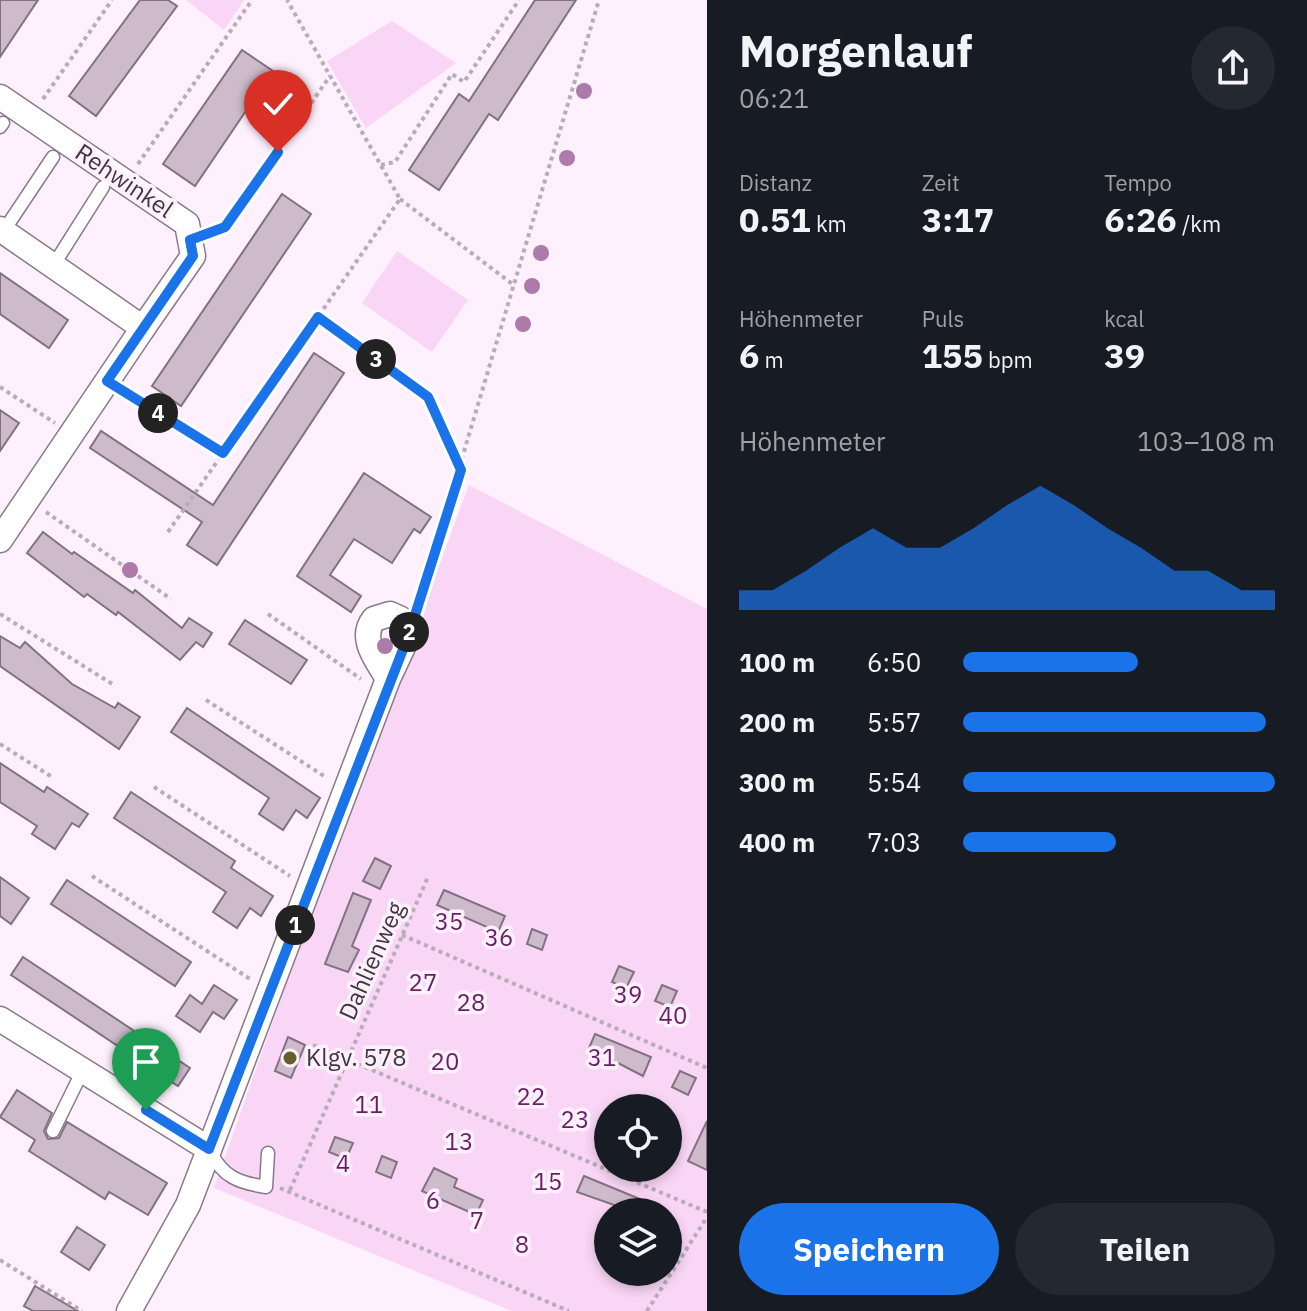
<!DOCTYPE html>
<html lang="de">
<head>
<meta charset="utf-8">
<style>
  :root { --surface:#171b24; --page:#242831; --text:#f1f3f6; --muted:#9ea1a6; --accent:#1a73e8 }
  body { margin:0; font-family:"IBM Plex Sans",sans-serif; background:var(--page); color:var(--text); height:100vh; display:flex; flex-direction:column; font-size:30px; white-space:nowrap }
  * { box-sizing:border-box; margin:0 }
  p { font-size:26px; color:var(--muted) }
  .icon { flex:none; width:44px; height:44px; fill:none; stroke:currentColor; stroke-width:2; stroke-linecap:round; stroke-linejoin:round }
  .map { position:relative; flex:1; overflow:hidden }
  .panel { display:flex; flex-direction:column; background:var(--surface); width:600px }
  .panel>* { flex:none }
  .fabs { position:absolute; left:594px; top:1094px; display:grid; gap:16px }
  .fabs a { display:grid; place-items:center; width:88px; height:88px; border-radius:50%; background:var(--surface); box-shadow:0 4px 12px #0003; font-size:40px }
  .pin { position:absolute; display:grid; place-items:center; width:68px; height:68px; color:#fff; margin:-82px -34px; border-radius:50% 50% 50% 0; rotate:-45deg; box-shadow:0 0 8px #0007 }
  .pin .icon { rotate:45deg }
  .km { position:absolute; width:40px; height:40px; margin:-20px; border-radius:50%; background:#222; color:#fff; font-size:22px; line-height:40px; text-align:center }
  .round { display:grid; place-items:center; flex:none; width:84px; height:84px; border-radius:42px; background:var(--page) }
  .headline { display:flex; align-items:center; justify-content:space-between; height:136px; padding:0 32px }
  h1 { font-size:44px; font-weight:700; line-height:60px }
  .figures { display:grid; grid-template-columns:repeat(3,1fr); gap:12px; height:136px; padding:8px 32px }
  .figures div { display:grid; align-content:center }
  .figures b { font-size:34px; font-weight:700 }
  .figures small { font-size:22px; font-weight:400 }
  .figures p { font-size:22px }
  .chart { height:224px; padding:16px 32px }
  .chart p { display:flex; justify-content:space-between }
  .chart svg { width:100%; height:144px; margin-top:8px; fill:var(--accent); opacity:.7 }
  .action { display:flex; gap:16px; margin-top:auto; padding:16px 32px }
  .action a { flex:1; height:92px; border-radius:48px; background:var(--accent); color:#fff; font-size:32px; font-weight:700; line-height:92px; text-align:center }
  .action a+a { background:var(--page); color:var(--text) }
  ul { padding:0 32px; list-style:none; font-size:26px }
  li { display:grid; grid-template-columns:128px 96px 1fr; align-items:center; height:60px }
  li i { height:20px; border-radius:10px; background:var(--accent) }
  main { display:flex; flex:1; min-height:0 }
  .map>svg:first-child { display:block }
</style>
</head>
<body>
<main>
<div class="map">
<svg width="707" height="1311" viewBox="0 0 707 1311">
  <rect width="100%" height="100%" fill="#fff0fd"/>
  <!-- green -->
  <g fill="#fad6f6" fill-rule="evenodd">
    <polygon points="186,0 244,0 224,30"/>
    <polygon points="392,21 456,63 366,128 327,61"/>
    <polygon points="397,251 468,300 432,352 362,303"/>
    <path d="M469 485 707 609V1311H512L214 1188 345 818ZM608 1108H668V1168H608ZM608 1212H668V1272H608Z"/>
  </g>
  <!-- building -->
  <g fill="#cdbbcb" stroke="#827280" stroke-width="2">
    <polygon points="0,0 38,0 0,57"/>
    <polygon points="140,0 168,0 177,6 96,116 69,96"/>
    <polygon points="535,0 576,0 498,120 489,114 439,190 409,170 459,94 469,101"/>
    <polygon points="242,50 273,71 195,186 163,164"/>
    <polygon points="282,194 311,214 181,406 152,386"/>
    <polygon points="0,273 68,320 49,348 0,314"/>
    <polygon points="314,353 344,373 217,565 187,545 202,522 90,448 101,431 213,505"/>
    <polygon points="0,410 19,423 0,451"/>
    <polygon points="364,473 431,517 420,533 414,529 392,563 354,539 330,575 361,596 351,612 297,576"/>
    <polygon points="43,532 72,554 74,552 133,593 135,590 182,628 189,618 212,633 203,647 196,642 180,660 118,612 116,615 87,594 84,597 27,553"/>
    <polygon points="245,620 307,660 291,684 229,644"/>
    <polygon points="0,636 20,648 25,642 72,684 115,708 118,703 140,717 119,749 0,666"/>
    <polygon points="187,708 320,798 307,818 296,810 283,830 259,814 269,798 171,732"/>
    <polygon points="0,763 44,792 47,787 88,814 79,827 72,823 55,849 32,834 37,826 0,802"/>
    <polygon points="131,792 235,861 231,868 273,896 261,916 250,908 237,928 213,912 226,892 114,818"/>
    <polygon points="375,858 391,866 380,889 363,881"/>
    <polygon points="0,877 29,898 11,924 0,916"/>
    <polygon points="67,880 191,962 175,986 51,904"/>
    <polygon points="444,890 505,916 498,932 437,905"/>
    <polygon points="353,893 371,900 352,946 359,950 348,972 325,964"/>
    <polygon points="532,929 547,935 542,950 527,944"/>
    <polygon points="23,957 190,1068 178,1086 11,975"/>
    <polygon points="619,966 634,972 626,988 612,982"/>
    <polygon points="214,985 237,1000 224,1019 213,1012 200,1032 176,1016 190,995 202,1004"/>
    <polygon points="662,985 677,991 670,1007 655,1001"/>
    <polygon points="595,1034 651,1057 643,1076 589,1048"/>
    <polygon points="288,1037 305,1045 291,1078 275,1071"/>
    <polygon points="680,1071 696,1078 688,1095 672,1087"/>
    <polygon points="17,1090 52,1113 44,1131 48,1139 59,1138 67,1122 167,1183 148,1215 109,1192 105,1199 29,1151 35,1140 0,1117"/>
    <polygon points="707,1121 707,1170 688,1161"/>
    <polygon points="335,1137 353,1143 346,1159 329,1152"/>
    <polygon points="382,1156 397,1162 391,1178 376,1172"/>
    <polygon points="434,1168 457,1179 454,1187 483,1200 476,1215 422,1191"/>
    <polygon points="584,1176 640,1199 634,1212 577,1192"/>
    <polygon points="77,1227 105,1245 89,1270 61,1252"/>
    <polygon points="35,1286 78,1311 33,1311 24,1306"/>
  </g>
  <g fill="none" stroke-linecap="round" stroke-linejoin="round">
    <defs>
      <g id="service">
        <polyline points="0,127 3,123"/>
        <polyline points="3,232 53,157"/>
        <polyline points="53,266 103,187"/>
        <polyline points="53,1131 83,1070"/>
        <path d="M211 1152C222 1177 240 1183 266 1187L268 1153"/>
      </g>
      <g id="minor">
        <polyline points="0,97 187,224 193,256 143,328"/>
        <polyline points="0,229 143,328 0,540"/>
        <polyline points="0,1019 209,1149"/>
        <path d="M129 1311 188 1205 388 679 409 634 401 619 390 614 374 619C358 639 378 661 388 679"/>
      </g>
    </defs>
    <!-- service casing -->
    <use href="#service" stroke="#8a7a89" stroke-width="15"/>
    <!-- minor casing -->
    <use href="#minor" stroke="#8a7a89" stroke-width="27"/>
    <!-- path -->
    <g stroke="#b8acb7" stroke-width="4" stroke-dasharray="4 4" stroke-linecap="butt">
      <polyline points="43,99 112,0"/>
      <polyline points="138,164 252,0"/>
      <polyline points="381,165 395,162 452,74 464,82 519,0"/>
      <polyline points="400,199 515,286"/>
      <polyline points="209,233 225,227 330,76"/>
      <polyline points="318,317 428,397 460,467"/>
      <polyline points="0,387 55,423"/>
      <polyline points="126,393 223,453"/>
      <polyline points="46,512 171,599"/>
      <polyline points="168,532 400,199 287,0"/>
      <polyline points="418,605 599,0"/>
      <polyline points="0,614 114,685"/>
      <polyline points="268,614 361,679"/>
      <polyline points="206,700 327,778"/>
      <polyline points="0,744 52,777"/>
      <polyline points="154,787 290,876"/>
      <polyline points="92,876 250,979"/>
      <polyline points="402,935 707,1068"/>
      <polyline points="313,1045 707,1212"/>
      <polyline points="280,1188 569,1311"/>
      <polyline points="290,1190 428,877"/>
      <polyline points="0,1260 82,1311"/>
      <polyline points="647,1311 707,1217"/>
    </g>
    <!-- service -->
    <use href="#service" stroke="#fff" stroke-width="12"/>
    <!-- minor -->
    <use href="#minor" stroke="#fff" stroke-width="24"/>
  </g>
  <!-- trees -->
  <g fill="#ad7baa">
    <circle cx="584" cy="91" r="8"/>
    <circle cx="567" cy="158" r="8"/>
    <circle cx="541" cy="253" r="8"/>
    <circle cx="532" cy="286" r="8"/>
    <circle cx="523" cy="324" r="8"/>
    <circle cx="130" cy="570" r="8"/>
    <circle cx="385" cy="646" r="8"/>
  </g>
  <g fill="none" stroke-linecap="round" stroke-linejoin="round">
    <defs>
      <polyline id="route" points="146,1110 209,1149 409,634 461,470 428,397 318,317 223,453 107,381 193,256 190,240 225,227 278,152"/>
    </defs>
    <!-- route casing -->
    <use href="#route" stroke="#fff" stroke-width="16"/>
    <!-- route -->
    <use href="#route" stroke="#1a73e8" stroke-width="10"/>
  </g>
  <!-- markers -->
  <circle fill="#63602d" stroke="#fff0fd" stroke-width="3" cx="290" cy="1058" r="8"/>
  <g text-anchor="middle" stroke-width="7" stroke-linejoin="round" paint-order="stroke">
    <!-- street labels -->
    <g font-size="24" fill="#3f383e" stroke="#fff0fd">
      <text transform="translate(124 181) rotate(34)" y="8">Rehwinkel</text>
      <text transform="translate(372 961) rotate(-66)" y="8">Dahlienweg</text>
    </g>
    <!-- park labels -->
    <g font-size="24" fill="#6a1c67" stroke="#fff0fd">
      <text x="449" y="930">35</text>
      <text x="499" y="946">36</text>
      <text x="423" y="991">27</text>
      <text x="628" y="1003">39</text>
      <text x="471" y="1011">28</text>
      <text x="673" y="1024">40</text>
      <text x="602" y="1066">31</text>
      <text x="445" y="1070">20</text>
      <text x="531" y="1105">22</text>
      <text x="369" y="1113">11</text>
      <text x="575" y="1128">23</text>
      <text x="459" y="1150">13</text>
      <text x="343" y="1172">4</text>
      <text x="548" y="1190">15</text>
      <text x="433" y="1209">6</text>
      <text x="477" y="1229">7</text>
      <text x="522" y="1253">8</text>
    </g>
    <!-- poi labels -->
    <g font-size="24" fill="#3f383e" stroke="#fff0fd" text-anchor="start">
      <text x="306" y="1066">Klgv. 578</text>
    </g>
  </g>
</svg>
<div class="fabs">
<a><svg class="icon" aria-label="locate" viewBox="0 0 24 24"><circle cx="12" cy="12" r="6"/><path d="M12 2v4M12 18v4M2 12h4M18 12h4"/></svg></a>
<a><svg class="icon" aria-label="layers" viewBox="0 0 24 24"><path d="M12 4l9 5-9 5-9-5zM3 14l9 5 9-5"/></svg></a>
</div>
<div class="pin" style="left:146px;top:1110px;background:#1e9e55"><svg class="icon" aria-label="arrive" viewBox="0 0 24 24"><path d="M6 21V4h12l-3 4 3 4H6"/></svg></div>
<div class="pin" style="left:278px;top:152px;background:#d93025"><svg class="icon" aria-label="check" viewBox="0 0 24 24"><path d="M5 12l5 5 9-10"/></svg></div>
<b class="km" style="left:295px;top:925px">1</b>
<b class="km" style="left:409px;top:632px">2</b>
<b class="km" style="left:376px;top:359px">3</b>
<b class="km" style="left:158px;top:413px">4</b>
</div>
<section class="panel">
<div class="headline"><div><h1>Morgenlauf</h1><p>06:21</p></div><a class="round"><svg class="icon" aria-label="share" viewBox="0 0 24 24"><path d="M12 15V3M7 8l5-5 5 5M5 13v7h14v-7"/></svg></a></div>
<div class="figures">
<div><p>Distanz</p><b>0.51<small> km</small></b></div>
<div><p>Zeit</p><b>3:17</b></div>
<div><p>Tempo</p><b>6:26<small> /km</small></b></div>
</div>
<div class="figures">
<div><p>Höhenmeter</p><b>6<small> m</small></b></div>
<div><p>Puls</p><b>155<small> bpm</small></b></div>
<div><p>kcal</p><b>39</b></div>
</div>
<div class="chart"><p><span>Höhenmeter</span>103–108 m</p>
<svg viewBox="0 0 160 44" preserveAspectRatio="none"><path d="M0 44V38L10 38L20 32L30 25L40 19L50 25L60 25L70 19L80 12L90 6L100 12L110 19L120 25L130 32L140 32L150 38L160 38V44z"/></svg>
</div>
<ul>
<li><b>100 m</b>6:50<i style="width:56%"></i></li>
<li><b>200 m</b>5:57<i style="width:97%"></i></li>
<li><b>300 m</b>5:54<i style="width:100%"></i></li>
<li><b>400 m</b>7:03<i style="width:49%"></i></li>
</ul>
<div class="action"><a>Speichern</a><a>Teilen</a></div>
</section>
</main>
</body>
</html>
